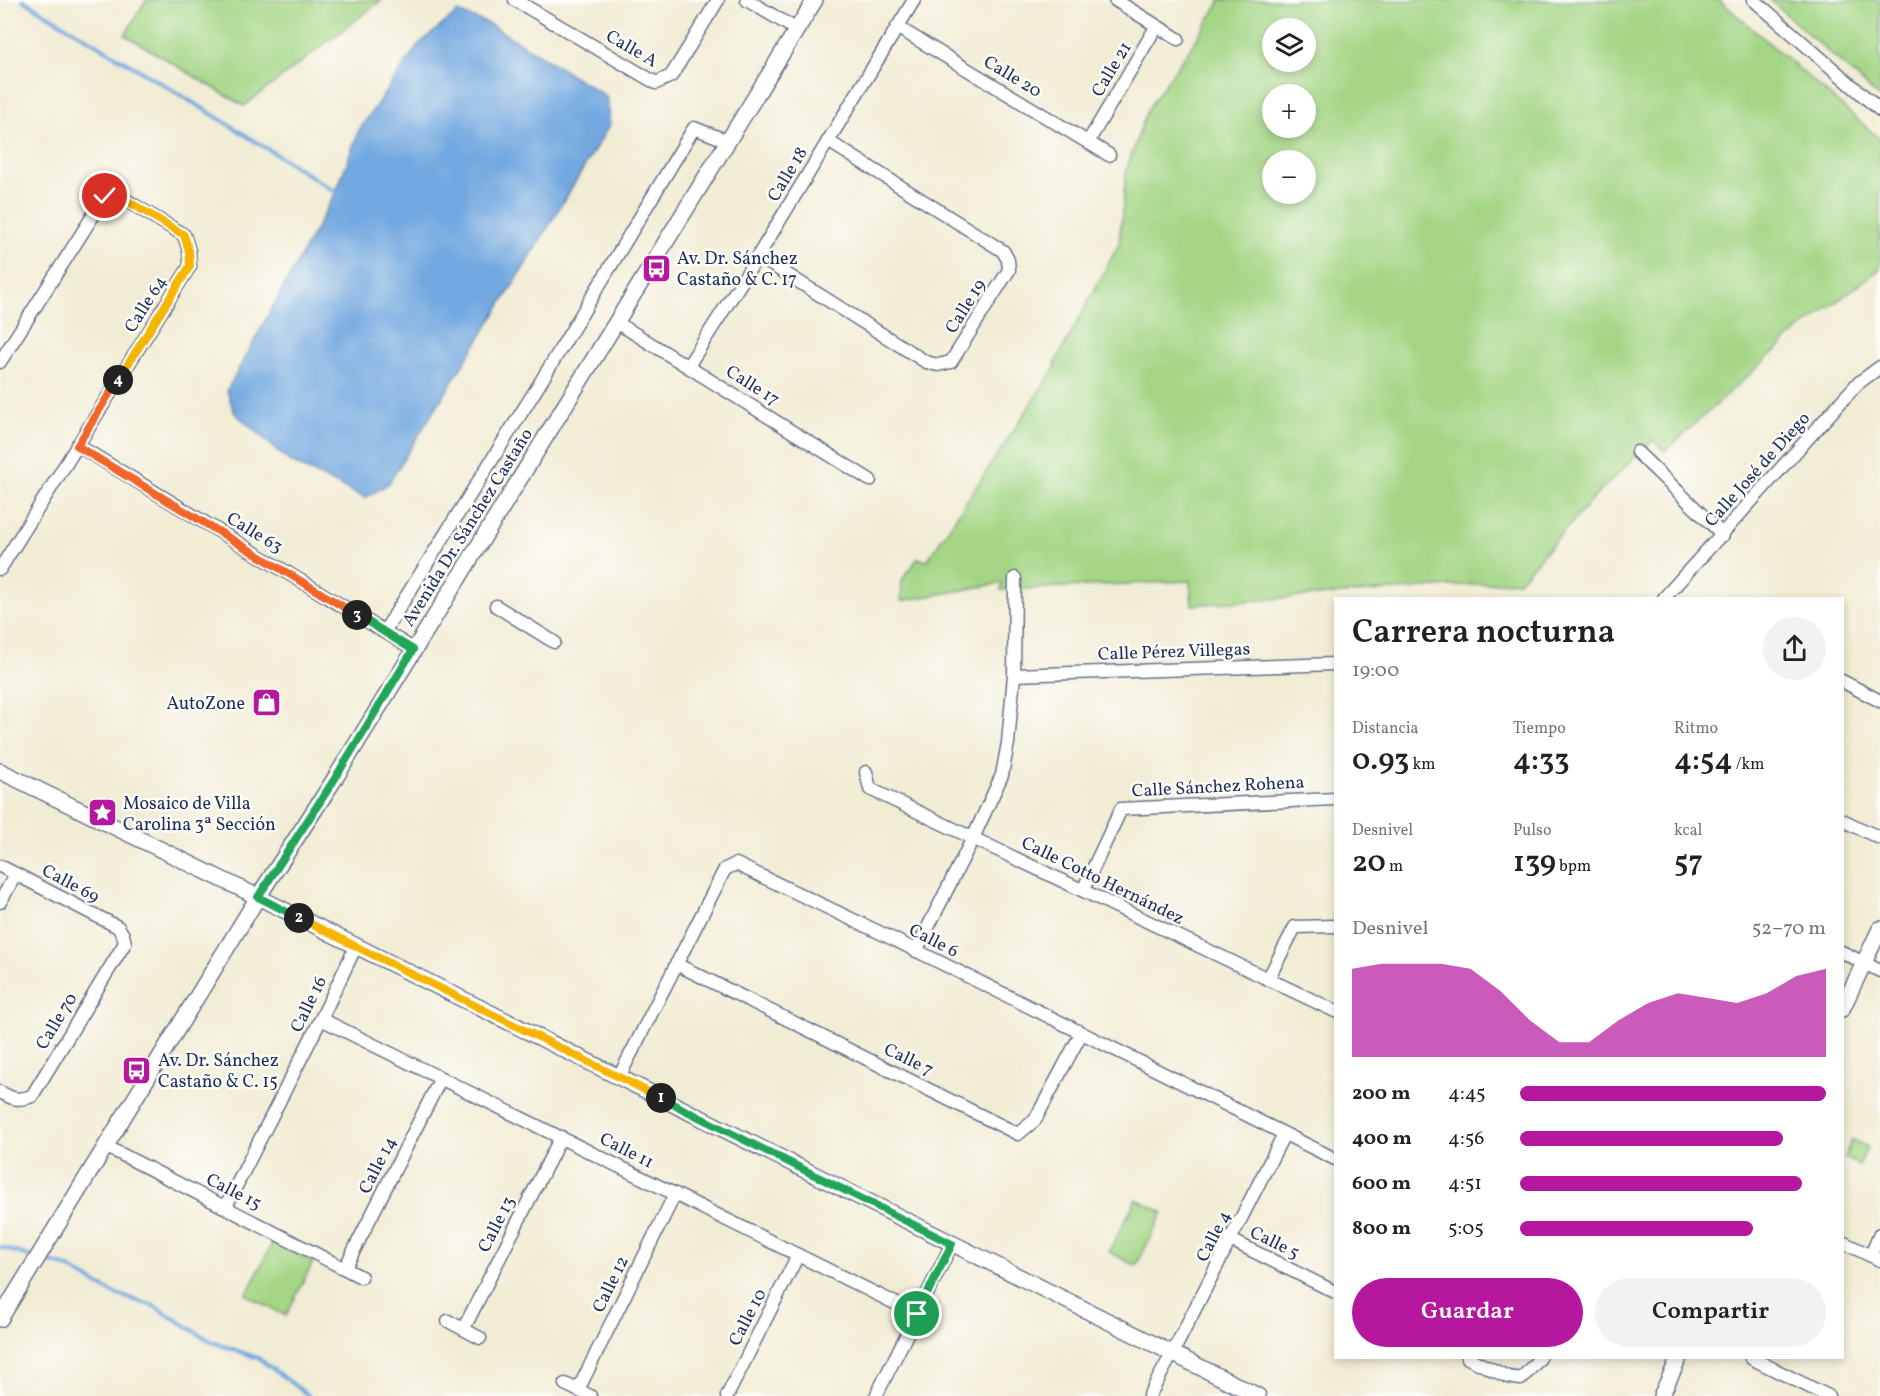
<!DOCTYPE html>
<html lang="es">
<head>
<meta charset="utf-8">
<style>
  :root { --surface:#fff; --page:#f2f2f2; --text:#222; --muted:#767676; --accent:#b5179e }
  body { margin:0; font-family:Vollkorn,serif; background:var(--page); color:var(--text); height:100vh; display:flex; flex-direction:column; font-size:22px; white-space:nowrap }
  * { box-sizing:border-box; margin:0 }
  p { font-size:20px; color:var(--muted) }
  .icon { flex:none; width:33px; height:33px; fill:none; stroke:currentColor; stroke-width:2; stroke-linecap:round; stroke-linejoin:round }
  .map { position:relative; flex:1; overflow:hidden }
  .side { position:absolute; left:1334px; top:597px; width:510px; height:762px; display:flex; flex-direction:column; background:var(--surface); border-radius:0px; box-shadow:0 3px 9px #0003 }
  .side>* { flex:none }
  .fabs { position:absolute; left:1262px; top:18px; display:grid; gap:12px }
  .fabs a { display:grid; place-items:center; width:54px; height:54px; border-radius:50%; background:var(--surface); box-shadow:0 3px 9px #0003; font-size:30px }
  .pin { position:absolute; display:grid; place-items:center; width:51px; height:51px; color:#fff; margin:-26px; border:3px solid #fff; border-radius:50%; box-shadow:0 2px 6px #0007 }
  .km { position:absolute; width:30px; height:30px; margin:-15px; border-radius:50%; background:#222; color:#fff; font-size:16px; line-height:30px; text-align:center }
  .round { display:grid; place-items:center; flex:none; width:63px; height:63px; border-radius:32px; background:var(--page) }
  .summary { display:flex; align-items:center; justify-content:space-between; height:102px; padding:0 18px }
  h1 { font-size:33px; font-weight:600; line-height:45px }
  .stats { display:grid; grid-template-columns:repeat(3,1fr); gap:9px; height:102px; padding:6px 18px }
  .stats div { display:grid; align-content:center }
  .stats b { font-size:30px; font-weight:600 }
  .stats small { font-size:16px; font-weight:400 }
  .stats p { font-size:16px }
  .chart { height:168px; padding:12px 18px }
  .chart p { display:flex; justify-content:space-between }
  .chart svg { width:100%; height:108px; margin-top:6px; fill:var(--accent); opacity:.7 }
  .action { display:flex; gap:12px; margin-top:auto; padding:12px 18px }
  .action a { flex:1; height:69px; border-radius:36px; background:var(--accent); color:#fff; font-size:24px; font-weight:600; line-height:69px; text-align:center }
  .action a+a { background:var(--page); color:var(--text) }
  ul { padding:0 18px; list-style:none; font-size:20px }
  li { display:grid; grid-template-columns:96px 72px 1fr; align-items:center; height:45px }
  li i { height:15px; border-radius:8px; background:var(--accent) }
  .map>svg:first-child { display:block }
</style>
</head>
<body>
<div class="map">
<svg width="1880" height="1396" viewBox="0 0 1880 1396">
  <rect width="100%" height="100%" fill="#fdfcf7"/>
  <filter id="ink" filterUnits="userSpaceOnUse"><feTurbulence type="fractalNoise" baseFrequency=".0167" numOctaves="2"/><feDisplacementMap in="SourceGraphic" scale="12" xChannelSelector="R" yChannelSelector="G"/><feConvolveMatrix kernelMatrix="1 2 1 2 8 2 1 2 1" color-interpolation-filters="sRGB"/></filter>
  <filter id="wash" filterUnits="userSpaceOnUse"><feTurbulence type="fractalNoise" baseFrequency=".008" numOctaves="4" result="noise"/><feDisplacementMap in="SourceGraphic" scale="24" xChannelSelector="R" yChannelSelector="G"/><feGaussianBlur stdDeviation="1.35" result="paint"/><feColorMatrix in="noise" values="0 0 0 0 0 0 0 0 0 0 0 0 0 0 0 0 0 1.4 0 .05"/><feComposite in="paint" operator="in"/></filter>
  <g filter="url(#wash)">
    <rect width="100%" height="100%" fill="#f1ecd4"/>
    <!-- green -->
    <g fill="#a3d584" stroke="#5f8271" stroke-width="1.5" fill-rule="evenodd">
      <polygon points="146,0 382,0 244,106 125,35"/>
      <path d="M1221 0H1719L1880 139V269L1795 333 1665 451 1653 440 1601 490 1519 581 1192 605 1190 581 1001 590 1002 583 901 601 902 580 918 558 927 561 1056 366 1055 363 1119 244 1126 171 1147 110 1196 40ZM1272 28H1305V62H1272ZM1272 94H1305V128H1272ZM1272 160H1305V194H1272Z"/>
      <polygon points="1770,0 1880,0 1880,98"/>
      <polygon points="1852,1140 1868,1147 1859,1165 1844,1158"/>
      <polygon points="1136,1199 1163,1212 1136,1266 1109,1252"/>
      <polygon points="273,1242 313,1262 286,1316 246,1295"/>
    </g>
    <!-- water -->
    <polygon fill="#72a8e0" stroke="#466c9f" stroke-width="1.5" points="458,12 489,24 606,96 610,124 515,282 388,484 365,498 289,461 234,412 227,390 336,192 359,130 419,44"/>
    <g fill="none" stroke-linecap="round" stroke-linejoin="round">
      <!-- stream -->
      <g stroke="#72a8e0" stroke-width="4">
        <polyline points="23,0 207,111 336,192"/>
        <polyline points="0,1247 32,1257"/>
        <polyline points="42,1260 65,1266 113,1293 154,1306 212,1342 258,1358 309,1396"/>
      </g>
    </g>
  </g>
  <g filter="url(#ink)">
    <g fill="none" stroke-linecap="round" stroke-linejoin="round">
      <defs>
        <g id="minor">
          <polyline points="515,0 656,83 671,76 718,0"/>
          <polyline points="747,0 797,30"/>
          <polyline points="1115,0 1178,39"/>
          <polyline points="1754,0 1880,110"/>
          <polyline points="897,27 1109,155"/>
          <polyline points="1088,142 1156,27"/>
          <polyline points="758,256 926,362 938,365 951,362 1009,270 1008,260 1003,251 828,141"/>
          <polyline points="616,322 870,480"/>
          <polyline points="0,362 105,197 119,196 184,235 189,251 190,266 0,569"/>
          <polyline points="688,366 758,256 914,0"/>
          <polyline points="77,445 413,649"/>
          <polyline points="1637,452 1723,535"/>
          <polyline points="1664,598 1857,384 1880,367"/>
          <polyline points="496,606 554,642"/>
          <polyline points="384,632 537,388 694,128 728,141"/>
          <polyline points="1014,675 1335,664"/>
          <polyline points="1842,681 1880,701"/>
          <polyline points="866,772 870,789 1335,1011"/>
          <polyline points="1842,820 1880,838"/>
          <path d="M0 866 118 927 123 935 125 943 32 1096C18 1101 12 1099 0 1092"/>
          <polyline points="1083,890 1121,809 1335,799"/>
          <polyline points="0,902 16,874"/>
          <polyline points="916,951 973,838 1002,775 1008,743 1014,675 1015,578"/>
          <polyline points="1842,952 1880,971"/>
          <polyline points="676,964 1018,1134 1035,1120 1081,1034"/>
          <polyline points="1268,979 1295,927 1335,926"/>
          <polyline points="321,1019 917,1314"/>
          <polyline points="619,1077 725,869 736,864 887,936 1335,1159"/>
          <polyline points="107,1147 361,1277"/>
          <polyline points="226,1206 321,1019 356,946"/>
          <polyline points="1231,1240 1335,1292"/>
          <polyline points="1842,1242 1880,1260"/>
          <polyline points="1871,1255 1880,1234"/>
          <polyline points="345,1268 441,1078"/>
          <polyline points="448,1321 480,1338"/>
          <polyline points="464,1328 561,1137"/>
          <polyline points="1468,1358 1508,1377 1521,1379 1540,1358"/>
          <polyline points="1751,1358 1828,1396"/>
          <polyline points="565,1384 590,1396"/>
          <polyline points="578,1390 675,1194"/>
          <polyline points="727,1396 798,1255"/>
          <polyline points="876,1396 952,1244"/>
          <polyline points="1149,1396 1172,1354 1284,1134"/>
        </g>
        <g id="tertiary">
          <polyline points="0,771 258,897 1258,1396"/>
          <polyline points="1842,1009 1880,929"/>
          <polyline points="0,1319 258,897 334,780 815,0"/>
          <polyline points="1661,1396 1679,1358"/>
        </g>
      </defs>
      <!-- minor casing -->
      <use href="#minor" stroke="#667187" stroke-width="15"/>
      <!-- tertiary casing -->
      <use href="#tertiary" stroke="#667187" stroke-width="18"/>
      <!-- minor -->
      <use href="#minor" stroke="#fff" stroke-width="12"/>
      <!-- tertiary -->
      <use href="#tertiary" stroke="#fff" stroke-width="15"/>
    </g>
  </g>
  <g fill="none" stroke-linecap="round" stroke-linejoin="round" filter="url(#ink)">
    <defs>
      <polyline id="split-1" points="661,1098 952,1244 917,1314"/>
      <polyline id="split-2" points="299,918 661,1098"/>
      <polyline id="split-3" points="299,918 258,897 334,780 413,650 357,615"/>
      <polyline id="split-4" points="118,380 77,446 357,615"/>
      <polyline id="split-5" points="105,196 119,196 184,235 189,251 190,266 118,380"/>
    </defs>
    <!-- split-1 casing -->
    <use href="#split-1" stroke="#fff" stroke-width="12"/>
    <!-- split-2 casing -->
    <use href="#split-2" stroke="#fff" stroke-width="12"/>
    <!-- split-3 casing -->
    <use href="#split-3" stroke="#fff" stroke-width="12"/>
    <!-- split-4 casing -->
    <use href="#split-4" stroke="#fff" stroke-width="12"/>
    <!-- split-5 casing -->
    <use href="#split-5" stroke="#fff" stroke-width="12"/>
    <!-- split-1 -->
    <use href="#split-1" stroke="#22a559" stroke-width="8"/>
    <!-- split-2 -->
    <use href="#split-2" stroke="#f5b400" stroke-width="8"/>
    <!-- split-3 -->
    <use href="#split-3" stroke="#22a559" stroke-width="8"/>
    <!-- split-4 -->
    <use href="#split-4" stroke="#f0652b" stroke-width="8"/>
    <!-- split-5 -->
    <use href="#split-5" stroke="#f5b400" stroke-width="8"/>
  </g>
  <!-- icons -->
  <defs>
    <symbol id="bus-square" viewBox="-11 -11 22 22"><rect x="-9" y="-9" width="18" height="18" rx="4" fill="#b5179e" stroke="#fdfcf7"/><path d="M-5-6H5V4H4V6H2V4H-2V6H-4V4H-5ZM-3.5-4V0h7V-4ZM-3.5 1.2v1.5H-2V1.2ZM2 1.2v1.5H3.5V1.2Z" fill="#fff"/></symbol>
    <symbol id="shop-square" viewBox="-11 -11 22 22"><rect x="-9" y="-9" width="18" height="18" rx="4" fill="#b5179e" stroke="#fdfcf7"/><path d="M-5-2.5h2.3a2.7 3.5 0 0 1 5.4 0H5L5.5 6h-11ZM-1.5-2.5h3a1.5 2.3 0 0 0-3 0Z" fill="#fff"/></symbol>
    <symbol id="sight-square" viewBox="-11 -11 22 22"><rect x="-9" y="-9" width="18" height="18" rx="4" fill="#b5179e" stroke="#fdfcf7"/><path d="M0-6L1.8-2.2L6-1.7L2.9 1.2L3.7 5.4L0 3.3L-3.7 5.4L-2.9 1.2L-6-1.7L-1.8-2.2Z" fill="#fff"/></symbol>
  </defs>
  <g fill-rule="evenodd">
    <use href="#bus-square" x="640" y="252" width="33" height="33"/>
    <use href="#shop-square" x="250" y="686" width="33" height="33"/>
    <use href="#sight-square" x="86" y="796" width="33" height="33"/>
    <use href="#bus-square" x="120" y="1054" width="33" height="33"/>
  </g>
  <g text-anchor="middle" stroke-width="5" stroke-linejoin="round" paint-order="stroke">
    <!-- street labels -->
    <g font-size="18" fill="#1b2f5e" stroke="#fdfcf7">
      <text transform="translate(632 48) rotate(30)" y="6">Calle A</text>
      <text transform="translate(1111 69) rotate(-59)" y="6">Calle 21</text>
      <text transform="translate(1013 76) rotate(31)" y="6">Calle 20</text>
      <text transform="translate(787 174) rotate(-59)" y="6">Calle 18</text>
      <text transform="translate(145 304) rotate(-58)" y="6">Calle 64</text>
      <text transform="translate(965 306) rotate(-58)" y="6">Calle 19</text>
      <text transform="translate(753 385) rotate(32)" y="6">Calle 17</text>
      <text transform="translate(1757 469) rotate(-48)" y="6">Calle José de Diego</text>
      <text transform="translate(467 527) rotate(-58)" y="6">Avenida Dr. Sánchez Castaño</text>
      <text transform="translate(255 532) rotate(31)" y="6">Calle 63</text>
      <text transform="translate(1174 651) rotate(-2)" y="6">Calle Pérez Villegas</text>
      <text transform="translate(1218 786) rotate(-3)" y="6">Calle Sánchez Rohena</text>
      <text transform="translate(1103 880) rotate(26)" y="6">Calle Cotto Hernández</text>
      <text transform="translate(71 883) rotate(28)" y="6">Calle 69</text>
      <text transform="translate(934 940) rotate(27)" y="6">Calle 6</text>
      <text transform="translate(308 1004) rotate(-64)" y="6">Calle 16</text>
      <text transform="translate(56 1021) rotate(-59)" y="6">Calle 70</text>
      <text transform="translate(909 1059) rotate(26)" y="6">Calle 7</text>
      <text transform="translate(627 1150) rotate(27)" y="6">Calle 11</text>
      <text transform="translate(377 1165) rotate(-63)" y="6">Calle 14</text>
      <text transform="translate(234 1191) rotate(27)" y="6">Calle 15</text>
      <text transform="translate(496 1224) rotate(-63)" y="6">Calle 13</text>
      <text transform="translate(1213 1236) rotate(-63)" y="6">Calle 4</text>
      <text transform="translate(1275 1242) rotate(26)" y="6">Calle 5</text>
      <text transform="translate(610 1284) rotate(-64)" y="6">Calle 12</text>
      <text transform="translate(747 1317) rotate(-63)" y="6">Calle 10</text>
    </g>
    <!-- poi labels -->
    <g font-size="18" fill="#1b2f5e" stroke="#fdfcf7" text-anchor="start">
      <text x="677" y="264">Av. Dr. Sánchez<tspan x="677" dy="21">Castaño &amp; C. 17</tspan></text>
      <text x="245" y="709" text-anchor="end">AutoZone</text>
      <text x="123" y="809">Mosaico de Villa<tspan x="123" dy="21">Carolina 3ª Sección</tspan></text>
      <text x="158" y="1066">Av. Dr. Sánchez<tspan x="158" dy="21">Castaño &amp; C. 15</tspan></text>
    </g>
  </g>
</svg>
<div class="fabs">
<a><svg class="icon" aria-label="layers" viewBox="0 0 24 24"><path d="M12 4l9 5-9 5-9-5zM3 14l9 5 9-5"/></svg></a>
<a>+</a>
<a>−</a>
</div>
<div class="pin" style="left:917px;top:1314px;background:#1e9e55"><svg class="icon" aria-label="arrive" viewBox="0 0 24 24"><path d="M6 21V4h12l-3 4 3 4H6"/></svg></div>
<div class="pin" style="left:105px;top:196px;background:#d93025"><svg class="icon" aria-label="check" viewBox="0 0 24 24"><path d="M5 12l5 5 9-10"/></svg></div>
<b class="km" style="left:661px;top:1098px">1</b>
<b class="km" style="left:299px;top:918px">2</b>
<b class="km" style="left:357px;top:615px">3</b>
<b class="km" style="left:118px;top:380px">4</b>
<section class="side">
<div class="summary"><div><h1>Carrera nocturna</h1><p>19:00</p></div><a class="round"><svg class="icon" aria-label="share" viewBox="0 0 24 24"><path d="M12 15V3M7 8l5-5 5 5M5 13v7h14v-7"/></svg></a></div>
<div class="stats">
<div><p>Distancia</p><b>0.93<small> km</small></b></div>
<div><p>Tiempo</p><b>4:33</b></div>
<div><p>Ritmo</p><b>4:54<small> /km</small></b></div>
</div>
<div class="stats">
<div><p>Desnivel</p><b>20<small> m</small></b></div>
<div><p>Pulso</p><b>139<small> bpm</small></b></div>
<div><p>kcal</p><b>57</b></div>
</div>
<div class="chart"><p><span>Desnivel</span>52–70 m</p>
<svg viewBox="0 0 160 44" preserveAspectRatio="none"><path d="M0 44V8L10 6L20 6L30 6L40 8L50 17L60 29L70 38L80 38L90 29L100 22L110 18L120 20L130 22L140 18L150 11L160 8V44z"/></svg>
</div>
<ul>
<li><b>200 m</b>4:45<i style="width:100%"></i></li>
<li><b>400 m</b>4:56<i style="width:86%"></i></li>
<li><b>600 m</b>4:51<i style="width:92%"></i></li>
<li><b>800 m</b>5:05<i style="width:76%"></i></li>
</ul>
<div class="action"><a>Guardar</a><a>Compartir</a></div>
</section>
</div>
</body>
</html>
